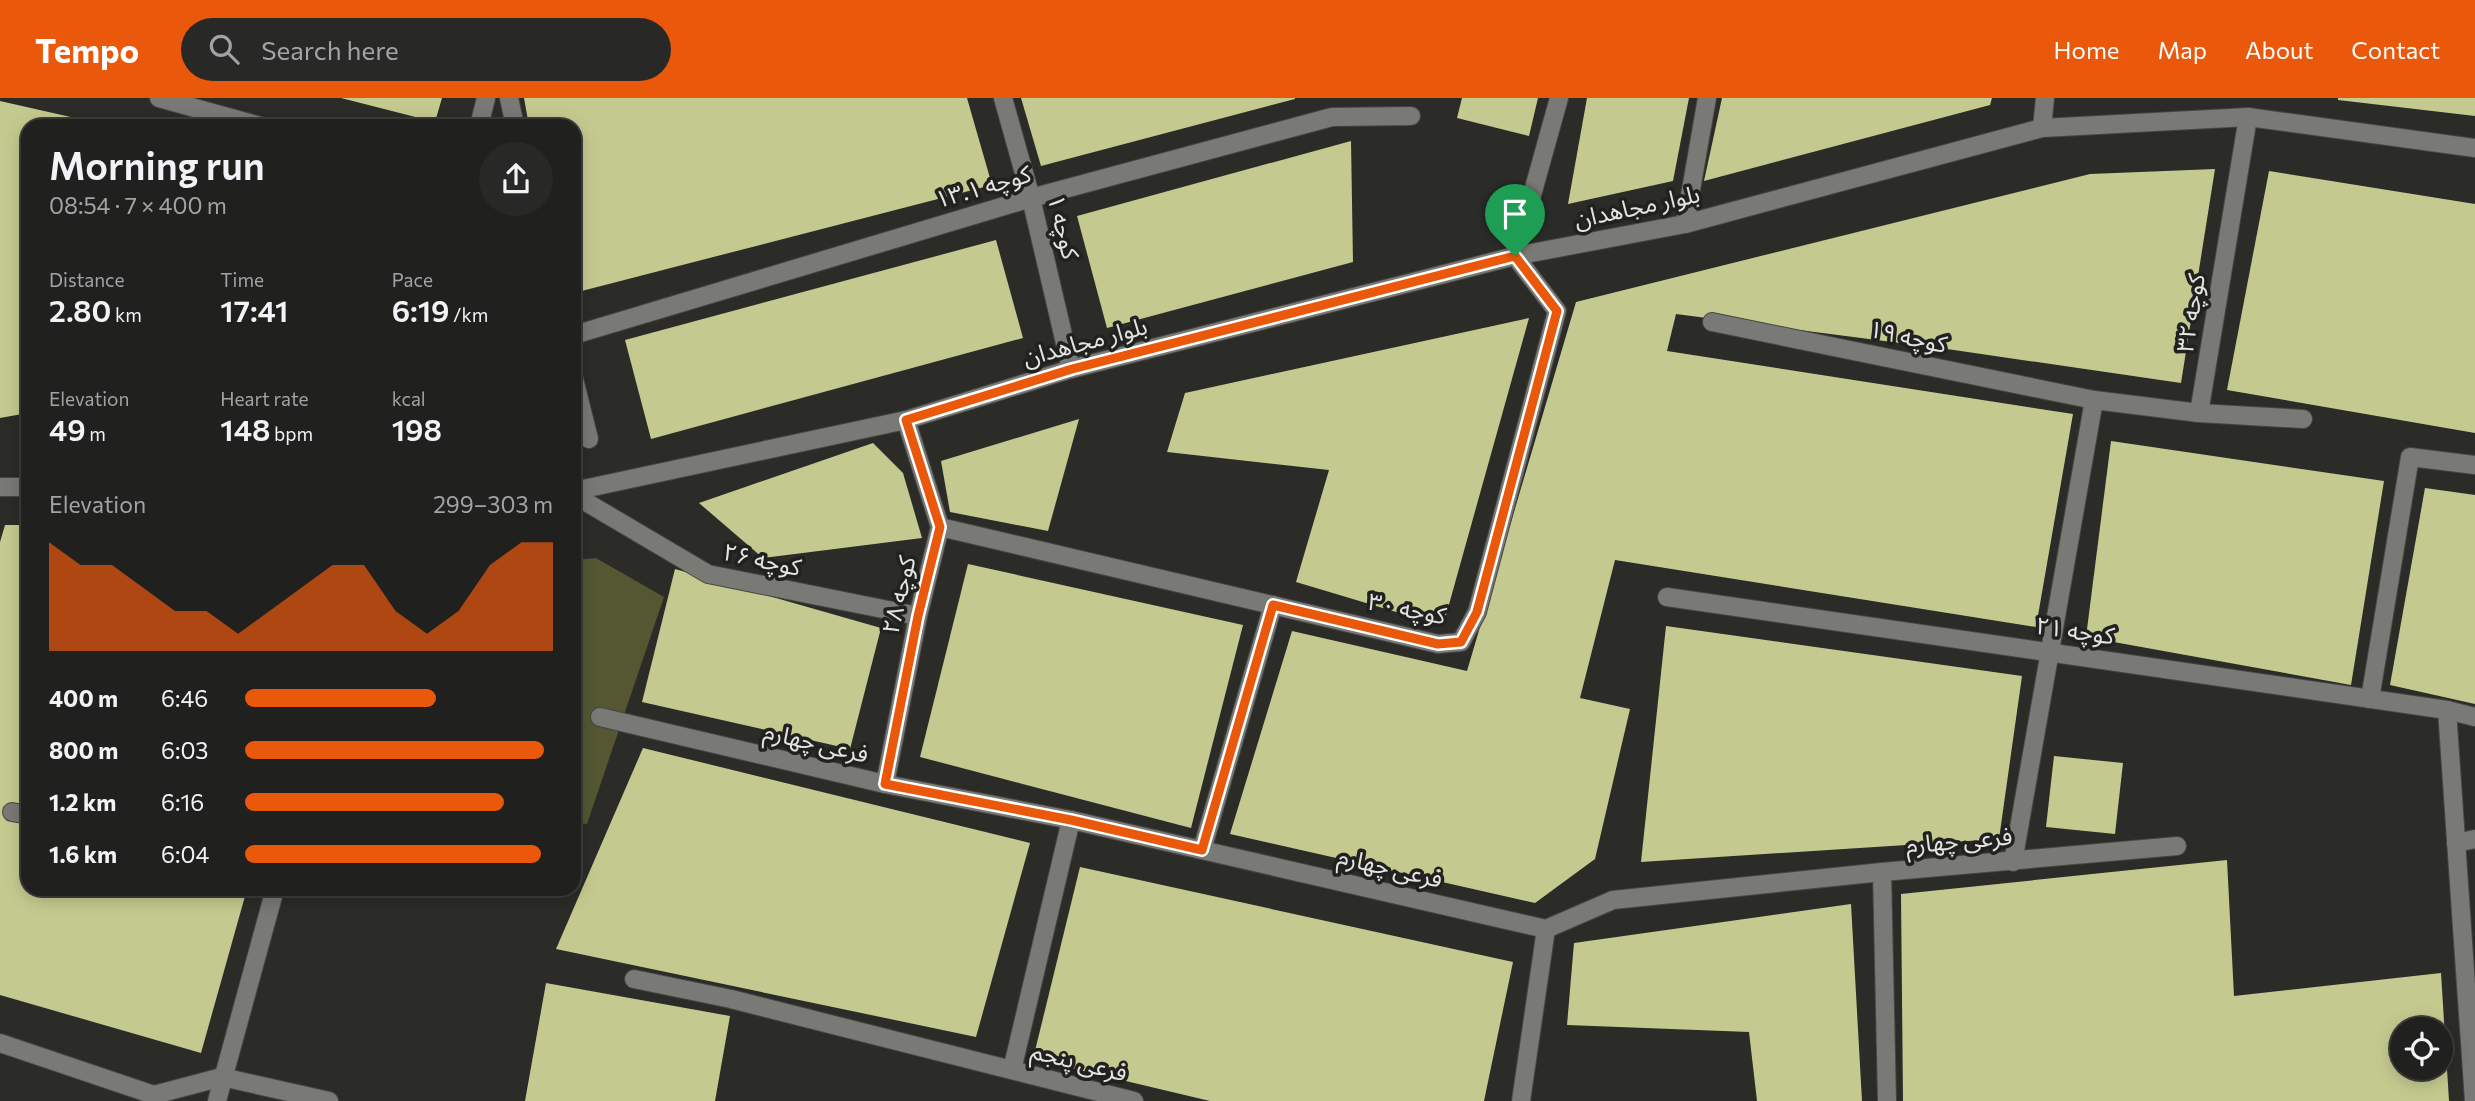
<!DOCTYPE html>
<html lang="en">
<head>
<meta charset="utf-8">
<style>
  :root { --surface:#20201e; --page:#282827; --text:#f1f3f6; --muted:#a2a3a4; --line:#3d3e3c; --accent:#ea580c }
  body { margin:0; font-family:Commissioner,"Noto Sans Arabic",sans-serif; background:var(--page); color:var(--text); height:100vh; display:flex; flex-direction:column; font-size:26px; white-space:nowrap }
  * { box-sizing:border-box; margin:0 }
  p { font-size:23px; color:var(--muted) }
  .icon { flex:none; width:38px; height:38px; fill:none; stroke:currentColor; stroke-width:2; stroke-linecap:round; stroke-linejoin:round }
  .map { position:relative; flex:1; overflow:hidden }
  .drawer { position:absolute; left:21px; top:21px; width:560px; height:777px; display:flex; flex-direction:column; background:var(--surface); border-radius:21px; box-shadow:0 4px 18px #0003,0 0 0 2px var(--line) }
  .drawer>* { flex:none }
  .tools { position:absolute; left:2390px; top:919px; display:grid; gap:14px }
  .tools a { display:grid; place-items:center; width:63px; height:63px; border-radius:50%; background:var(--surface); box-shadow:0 4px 18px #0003,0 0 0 2px var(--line); font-size:35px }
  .pin { position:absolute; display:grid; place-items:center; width:60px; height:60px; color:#fff; margin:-72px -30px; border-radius:50% 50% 50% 0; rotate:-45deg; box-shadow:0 0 7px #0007 }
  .pin .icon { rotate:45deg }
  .round { display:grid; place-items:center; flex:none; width:74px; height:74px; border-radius:37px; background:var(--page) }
  .headline { display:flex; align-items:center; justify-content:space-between; height:119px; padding:0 28px }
  h1 { font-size:38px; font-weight:600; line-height:52px }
  .stats { display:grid; grid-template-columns:repeat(3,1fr); gap:10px; height:119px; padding:7px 28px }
  .stats div { display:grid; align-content:center }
  .stats b { font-size:30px; font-weight:600 }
  .stats small { font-size:19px; font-weight:400 }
  .stats p { font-size:19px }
  .chart { height:196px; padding:14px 28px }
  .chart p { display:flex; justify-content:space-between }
  .chart svg { width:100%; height:126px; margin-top:7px; fill:var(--accent); opacity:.7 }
  ul { padding:0 28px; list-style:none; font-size:23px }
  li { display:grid; grid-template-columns:112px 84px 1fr; align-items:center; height:52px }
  li i { height:18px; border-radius:9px; background:var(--accent) }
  header { display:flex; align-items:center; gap:42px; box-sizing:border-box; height:98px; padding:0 35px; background:var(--accent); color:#fff }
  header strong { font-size:33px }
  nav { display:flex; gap:38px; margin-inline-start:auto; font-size:24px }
  .search { width:490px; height:63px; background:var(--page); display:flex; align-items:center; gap:18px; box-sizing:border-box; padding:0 24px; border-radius:38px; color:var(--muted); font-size:26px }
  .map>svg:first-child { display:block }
</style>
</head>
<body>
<header>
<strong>Tempo</strong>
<div class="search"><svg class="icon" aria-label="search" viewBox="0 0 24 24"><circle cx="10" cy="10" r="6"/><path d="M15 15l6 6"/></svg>Search here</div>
<nav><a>Home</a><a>Map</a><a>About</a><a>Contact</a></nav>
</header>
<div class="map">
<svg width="2475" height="1003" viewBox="0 0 2475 1003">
  <rect width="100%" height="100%" fill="#2b2b28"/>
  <!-- green -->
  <polygon fill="#545732" points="596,460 664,499 587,726 574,724 574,462"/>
  <!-- building -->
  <g fill="#c4ca8f" fill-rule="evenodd">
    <polygon points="341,0 442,0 435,24"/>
    <polygon points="524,0 967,0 992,87 574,195 574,28 529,28"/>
    <polygon points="1021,0 1295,0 1295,1 1041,68"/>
    <polygon points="1462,0 1538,0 1529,38 1457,20"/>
    <polygon points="1587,0 1689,0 1673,83 1568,106"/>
    <polygon points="1722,0 1992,0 1990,7 1704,83"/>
    <polygon points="2338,0 2475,0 2475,18 2338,2"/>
    <polygon points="0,3 106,27 28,28 28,315 0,320"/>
    <polygon points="1351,43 1353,164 1107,230 1077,118"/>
    <polygon points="2215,71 2181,285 1954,252 1676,216 1667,253 2073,316 2036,529 1615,462 1580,600 1630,611 1595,761 1535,805 1230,736 1292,533 1467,573 1576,204 2090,76"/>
    <polygon points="2269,73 2475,106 2475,335 2227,292"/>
    <polygon points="996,142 1023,240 651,341 625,242"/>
    <polygon points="1529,220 1443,528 1296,484 1329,372 1167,354 1185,295"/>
    <polygon points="1079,321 1048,433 950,414 941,363"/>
    <polygon points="2111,343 2384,383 2351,587 2086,539"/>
    <polygon points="873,345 903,375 922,440 763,460 699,405"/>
    <polygon points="2425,390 2475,397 2475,606 2390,587"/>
    <polygon points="5,427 28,427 28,791 247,791 201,955 0,897 0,444"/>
    <polygon points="968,466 1243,527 1191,730 920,659"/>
    <polygon points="675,471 881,530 850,651 642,604"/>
    <polygon points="1666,528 2022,578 1999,741 1641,764"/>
    <polygon points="643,650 1030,745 976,939 556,851"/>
    <polygon points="2054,658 2123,665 2115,736 2046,729"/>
    <path d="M2227 762 2234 898 2441 875 2449 1003H1903L1901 796ZM2403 931H2441V970H2403Z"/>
    <polygon points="1080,769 1513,864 1484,1003 1210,1003 1033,961"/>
    <polygon points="1851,806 1862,1003 1757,1003 1749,934 1567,927 1574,845"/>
    <polygon points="546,885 730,918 715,1003 525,1003"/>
  </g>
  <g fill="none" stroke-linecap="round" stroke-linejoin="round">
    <defs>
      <polyline id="lane" points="2199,315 2303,321"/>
      <g id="street">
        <polyline points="159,0 260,28"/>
        <polyline points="509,0 515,28"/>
        <polyline points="1003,0 1031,100 1071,271"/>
        <polyline points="479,28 486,0"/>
        <polyline points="2042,30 2045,0"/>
        <polyline points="1685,126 1707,0"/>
        <polyline points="1712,224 2094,302 2199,315 2248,19"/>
        <polyline points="574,237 1031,100 1332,19 1411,18"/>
        <polyline points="574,281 589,341"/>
        <polyline points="0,389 28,389"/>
        <polyline points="574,393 906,322 1071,271 1515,158 1685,126 2042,30 2248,19 2475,50"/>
        <polyline points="574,397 708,476 918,518"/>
        <polyline points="940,429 1438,546 1461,544 1477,514 1557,213 1515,158 1559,0"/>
        <polyline points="1667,499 2447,612 2475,619"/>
        <polyline points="2370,601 2410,359 2475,367"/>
        <polyline points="2447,612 2474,1003"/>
        <polyline points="600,619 885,686 1071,722 1546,831 1613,802 1882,774 2177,748"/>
        <polyline points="885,686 918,518 940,429 906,322"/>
        <polyline points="12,714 28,717"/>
        <polyline points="2456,745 2475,741"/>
        <polyline points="1202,752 1273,507"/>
        <polyline points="2013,764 2094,302"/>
        <polyline points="1882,774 1887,1003"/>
        <polyline points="634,881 731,901 1134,1003"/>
        <polyline points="1012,972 1071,722"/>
        <polyline points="222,979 329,1003"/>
        <polyline points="217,1003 275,791"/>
        <polyline points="1521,1003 1546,831"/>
      </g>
      <polyline id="secondary" points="0,945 154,997 222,979"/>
    </defs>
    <!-- lane casing -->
    <use href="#lane" stroke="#464643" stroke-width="20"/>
    <!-- street casing -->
    <use href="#street" stroke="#464643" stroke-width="20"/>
    <!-- secondary casing -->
    <use href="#secondary" stroke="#464643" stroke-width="20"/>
    <!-- lane -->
    <use href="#lane" stroke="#797a76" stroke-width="18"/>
    <!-- street -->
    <use href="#street" stroke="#797a76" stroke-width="18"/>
    <!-- secondary -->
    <use href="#secondary" stroke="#797a76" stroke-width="18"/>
  </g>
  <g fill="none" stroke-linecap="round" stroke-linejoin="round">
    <defs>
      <polygon id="route" points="1515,158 1557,213 1477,514 1461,544 1438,546 1273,507 1202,752 1071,722 885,686 918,518 940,429 906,322 1072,271"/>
    </defs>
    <!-- route casing -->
    <use href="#route" stroke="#fff" stroke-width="14"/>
    <!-- route -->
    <use href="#route" stroke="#ea580c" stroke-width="9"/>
  </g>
  <g text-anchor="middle" stroke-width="7" stroke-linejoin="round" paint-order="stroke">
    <!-- street labels -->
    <g font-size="24" fill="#e4e4e2" stroke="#21221f">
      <text transform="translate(983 89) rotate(-16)" y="8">کوچه ۱۳.۱</text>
      <text transform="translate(1637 109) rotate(-12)" y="8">بلوار مجاهدان</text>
      <text transform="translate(1063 129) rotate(76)" y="8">کوچه ۱</text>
      <text transform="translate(2191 215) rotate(-81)" y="8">کوچه ۳۲</text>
      <text transform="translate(1908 239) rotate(12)" y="8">کوچه ۱۹</text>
      <text transform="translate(1085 244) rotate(-15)" y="8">بلوار مجاهدان</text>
      <text transform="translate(762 462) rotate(12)" y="8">کوچه ۲۶</text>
      <text transform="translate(899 497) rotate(-77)" y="8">کوچه ۲۸</text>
      <text transform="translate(1407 511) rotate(11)" y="8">کوچه ۳۰</text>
      <text transform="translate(2075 533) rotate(8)" y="8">کوچه ۲۱</text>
      <text transform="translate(816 645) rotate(13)" y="8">فرعی چهارم</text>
      <text transform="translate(1959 743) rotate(-5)" y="8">فرعی چهارم</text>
      <text transform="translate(1390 770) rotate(13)" y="8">فرعی چهارم</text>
      <text transform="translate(1079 964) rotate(14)" y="8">فرعی پنجم</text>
    </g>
  </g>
</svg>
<div class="tools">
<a><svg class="icon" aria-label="locate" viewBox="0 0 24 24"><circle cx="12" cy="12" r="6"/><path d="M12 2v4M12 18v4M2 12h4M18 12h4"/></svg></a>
</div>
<div class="pin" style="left:1515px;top:158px;background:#1e9e55"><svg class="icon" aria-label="arrive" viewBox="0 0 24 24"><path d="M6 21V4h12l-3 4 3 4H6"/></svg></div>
<section class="drawer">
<div class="headline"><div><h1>Morning run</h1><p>08:54 · 7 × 400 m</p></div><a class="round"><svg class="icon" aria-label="share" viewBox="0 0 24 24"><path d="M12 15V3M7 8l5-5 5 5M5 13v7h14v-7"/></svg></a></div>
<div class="stats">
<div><p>Distance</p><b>2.80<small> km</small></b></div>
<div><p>Time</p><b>17:41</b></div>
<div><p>Pace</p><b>6:19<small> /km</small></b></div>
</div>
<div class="stats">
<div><p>Elevation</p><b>49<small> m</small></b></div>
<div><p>Heart rate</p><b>148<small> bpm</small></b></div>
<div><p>kcal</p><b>198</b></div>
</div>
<div class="chart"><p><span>Elevation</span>299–303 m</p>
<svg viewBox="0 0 160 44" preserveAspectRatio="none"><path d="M0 44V6L10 14L20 14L30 22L40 30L50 30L60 38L70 30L80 22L90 14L100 14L110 30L120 38L130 30L140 14L150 6L160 6V44z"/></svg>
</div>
<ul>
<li><b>400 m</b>6:46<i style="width:62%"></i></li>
<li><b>800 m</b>6:03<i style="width:97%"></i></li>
<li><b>1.2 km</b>6:16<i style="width:84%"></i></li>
<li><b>1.6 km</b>6:04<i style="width:96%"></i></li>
</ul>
</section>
</div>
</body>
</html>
